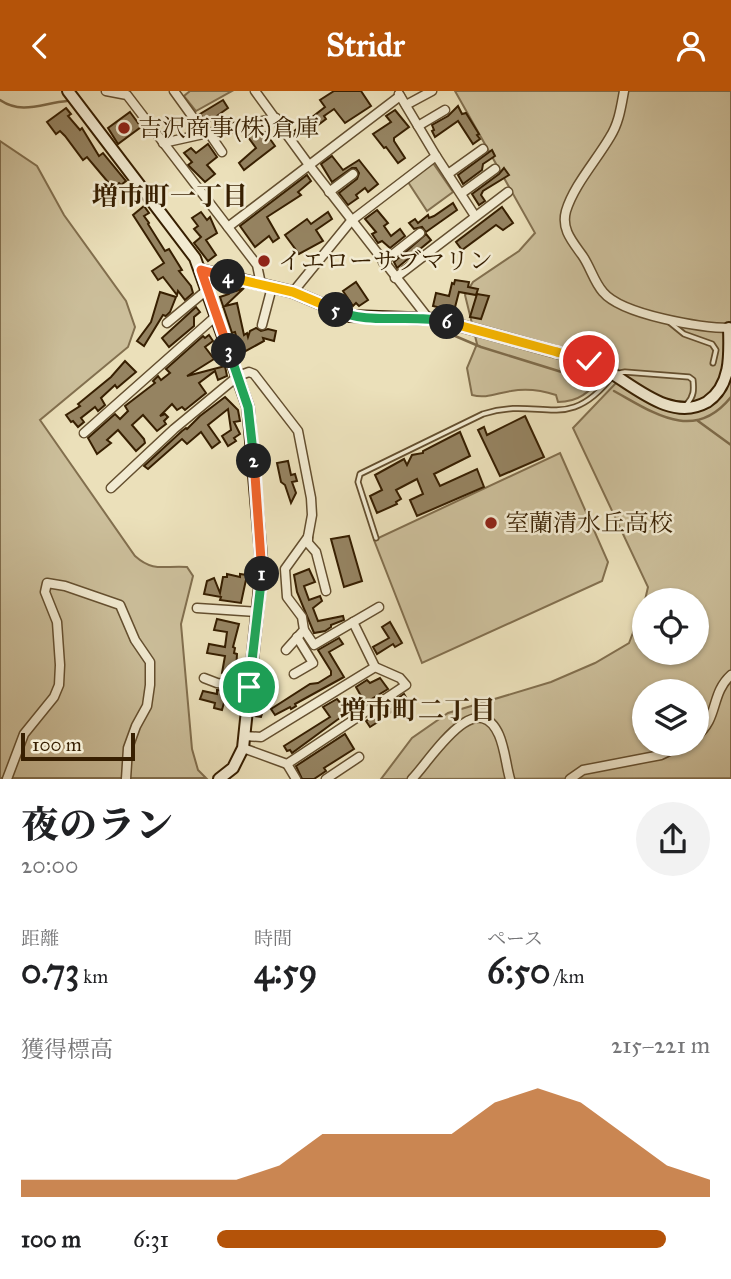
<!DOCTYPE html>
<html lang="ja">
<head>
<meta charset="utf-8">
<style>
  :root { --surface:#fff; --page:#f2f2f2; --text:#202124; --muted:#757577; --accent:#b45309 }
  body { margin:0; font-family:"IM FELL Great Primer","Noto Serif JP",serif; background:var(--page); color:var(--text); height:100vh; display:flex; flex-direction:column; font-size:26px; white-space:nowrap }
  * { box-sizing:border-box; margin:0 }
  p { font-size:23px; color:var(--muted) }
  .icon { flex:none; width:38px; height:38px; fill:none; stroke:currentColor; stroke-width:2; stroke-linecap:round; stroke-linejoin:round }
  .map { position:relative; height:688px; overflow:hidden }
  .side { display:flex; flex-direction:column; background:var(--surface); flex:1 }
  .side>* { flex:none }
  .tools { position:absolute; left:632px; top:497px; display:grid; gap:14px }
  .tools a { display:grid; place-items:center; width:77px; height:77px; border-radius:50%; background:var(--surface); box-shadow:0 2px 5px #0004; font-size:35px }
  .scale { position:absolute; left:21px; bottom:18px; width:114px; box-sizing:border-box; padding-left:7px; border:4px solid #371f01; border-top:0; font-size:19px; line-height:24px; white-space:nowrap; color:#371f01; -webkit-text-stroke:5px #f2ebd2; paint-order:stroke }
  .pin { position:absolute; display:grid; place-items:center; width:60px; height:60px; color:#fff; margin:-30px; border:4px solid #fff; border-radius:50%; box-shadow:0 2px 7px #0007 }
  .km { position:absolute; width:35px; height:35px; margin:-18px; border-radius:50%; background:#222; color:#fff; font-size:19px; line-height:35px; text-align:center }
  .round { display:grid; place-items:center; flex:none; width:74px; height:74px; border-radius:37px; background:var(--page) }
  .head { display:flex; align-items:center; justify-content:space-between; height:119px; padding:0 21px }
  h1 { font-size:38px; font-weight:800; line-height:52px }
  .stats { display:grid; grid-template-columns:repeat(3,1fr); gap:10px; height:119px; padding:7px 21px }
  .stats div { display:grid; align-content:center }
  .stats b { font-size:35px; font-weight:800 }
  .stats small { font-size:19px; font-weight:400 }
  .stats p { font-size:19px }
  .chart { height:196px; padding:14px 21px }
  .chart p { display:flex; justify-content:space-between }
  .chart svg { width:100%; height:126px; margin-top:7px; fill:var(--accent); opacity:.7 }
  ul { padding:0 21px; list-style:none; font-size:23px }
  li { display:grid; grid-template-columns:112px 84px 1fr; align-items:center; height:52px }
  li i { height:18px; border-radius:9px; background:var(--accent) }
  header { display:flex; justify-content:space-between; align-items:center; height:91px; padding:0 21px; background:var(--accent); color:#fff; font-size:32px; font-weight:800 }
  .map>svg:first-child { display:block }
</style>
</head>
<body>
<header><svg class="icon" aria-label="back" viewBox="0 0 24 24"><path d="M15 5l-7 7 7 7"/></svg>Stridr<svg class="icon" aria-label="person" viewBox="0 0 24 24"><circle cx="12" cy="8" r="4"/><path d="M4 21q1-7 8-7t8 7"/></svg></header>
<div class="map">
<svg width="731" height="688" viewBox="0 0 731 688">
  <rect width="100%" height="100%" fill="#ebe0ba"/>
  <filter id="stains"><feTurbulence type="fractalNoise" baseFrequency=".00286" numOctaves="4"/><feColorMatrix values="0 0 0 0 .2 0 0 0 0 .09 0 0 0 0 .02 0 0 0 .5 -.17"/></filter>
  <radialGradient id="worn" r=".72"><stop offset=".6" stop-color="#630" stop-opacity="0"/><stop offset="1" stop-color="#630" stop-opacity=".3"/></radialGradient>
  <!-- green -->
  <g fill="#ccbf9b" stroke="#826f4e" stroke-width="2" fill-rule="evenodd">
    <polygon points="190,0 232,0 196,20 184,5"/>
    <path d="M455 0H731V687L381 688 412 647 448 622 551 591 595 572 629 552 644 513V562H696V509H645L648 496 573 337 617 291 602 286C589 301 579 311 558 311L556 304C541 299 527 297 511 300 497 302 486 308 472 304L467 277 477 253 465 204 473 191 519 160 535 142ZM644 600H696V653H644Z"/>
    <path d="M0 50 37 75 64 124 126 210 135 236 128 256 40 329 135 465C154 482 165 474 187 476L193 485 181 533 192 658 198 679 206 687H0Z"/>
    <polygon points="433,72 453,101 427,120 408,91"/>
    <polygon points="560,362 608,471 602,490 422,572 374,449"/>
  </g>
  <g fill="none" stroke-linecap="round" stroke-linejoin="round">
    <!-- stream -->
    <g stroke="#7e6b4a" stroke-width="2.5">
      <path d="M0 9C22 24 43 12 67 10"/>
      <polyline points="448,242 481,256 581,287"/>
      <path d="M614 300C654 322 694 352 731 306"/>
      <polyline points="698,330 731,354"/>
    </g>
  </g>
  <!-- building -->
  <g fill="#958361" stroke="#371f01" stroke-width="2">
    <polygon points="334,0 361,0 371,15 345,32 334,18 324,25 326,28 305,44 304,42 297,46 293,41 325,16 320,9"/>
    <polygon points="223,9 228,17 207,32 200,23"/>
    <polygon points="458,15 462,23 466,22 479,43 477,44 480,48 473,53 458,30 435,46 432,40 434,39 432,34 448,25"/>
    <polygon points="66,17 71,23 68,25 80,39 82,37 99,65 103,62 126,90 121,94 119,92 113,97 87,66 83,69 65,45 60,40 56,43 47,31"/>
    <polygon points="395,19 409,36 394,47 394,50 405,67 398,72 386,56 384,57 373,43 391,31 386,25"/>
    <polygon points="130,21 141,36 118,53 108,37"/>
    <polygon points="259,38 262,43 265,41 275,55 244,79 239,72 256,57 248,46"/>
    <polygon points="208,53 217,66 207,74 215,83 205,91 188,74 192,71 184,62 191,57 196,62"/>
    <polygon points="492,59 495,65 483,73 482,79 463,93 458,84"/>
    <polygon points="332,65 343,79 359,69 378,93 368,101 365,97 356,104 358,107 348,114 339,102 357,88 359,82 356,77 352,77 332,91 321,73"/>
    <polygon points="504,77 509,84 483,100 481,104 485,110 479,114 472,103 499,83"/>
    <polygon points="307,84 311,90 298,101 301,104 267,126 279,147 273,151 269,145 255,156 240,135"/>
    <polygon points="453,112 457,119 426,141 422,136 414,138 409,132 415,128 418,132 428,124 429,127 434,125"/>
    <polygon points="144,115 149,122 144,125 149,132 148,133 165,160 169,158 182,179 179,180 191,195 193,202 185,209 178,200 177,204 163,186 158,189 152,180 164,172 133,124"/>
    <polygon points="502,116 513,132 503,139 496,134 462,159 456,151"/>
    <polygon points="377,119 388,132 384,135 391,145 400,138 405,145 390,157 382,150 378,152 372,143 376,141 365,128"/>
    <polygon points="201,121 207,129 210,126 217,142 206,149 216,164 208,170 194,152 201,146 194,138 198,135 192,127"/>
    <polygon points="328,121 332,128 316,139 323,150 299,163 285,144 307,128 311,133"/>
    <polygon points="426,143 431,149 397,177 394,171"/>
    <polygon points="455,189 469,191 468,196 478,198 476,204 459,201 454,220 433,215 436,202 449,205 452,192 454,193"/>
    <polygon points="356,191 368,209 359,215 356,212 353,215 343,200"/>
    <polygon points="233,197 236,200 244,197 225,215 237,212 244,244 247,242 248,246 250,240 256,237 261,240 268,238 276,240 274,250 263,247 264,250 244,261 242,254 239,255 235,241 232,242 220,206 229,203"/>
    <polygon points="160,201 176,206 170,221 166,225 163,224 144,255 137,250 151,231"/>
    <polygon points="477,203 489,205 481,228 470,226"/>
    <polygon points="196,216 200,221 194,226 194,235 169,256 162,247"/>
    <polygon points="209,244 213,250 205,256 214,268 187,285 225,275 227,285 218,289 215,280 199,292 206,302 185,319 182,316 177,319 172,313 160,325 165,323 168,326 164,330 166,333 157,340 143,324 132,334 144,348 145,352 136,360 118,339 107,349 111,352 97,363 88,347 115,323 120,328 128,320 125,315 155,292 153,290 158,285 161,289 170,282 166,278 203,245 205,247"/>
    <polygon points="125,270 136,281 117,297 115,294 101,307 105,314 98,320 95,316 81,327 84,331 78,336 73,330 71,331 66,324 80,315 78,313 111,286"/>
    <polygon points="225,306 238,319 240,330 234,331 240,343 234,347 236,350 228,355 222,345 231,339 228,318 208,334 220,351 212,357 201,341 187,353 182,348 148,378 144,375 182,340 186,337 187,338 200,325"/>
    <polygon points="525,325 544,366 500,385 478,339 484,336 487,344"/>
    <polygon points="460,341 470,365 434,383 440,395 477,378 484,396 417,425 410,409 423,403 417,388 396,399 401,408 396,411 397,413 377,422 370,405 382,399 375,384 404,368 407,374 412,364 423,362 423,360"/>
    <polygon points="288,370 291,384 295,383 297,390 292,391 296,402 291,412 285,394 281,391 277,372"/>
    <polygon points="349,445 362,490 344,496 331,448"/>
    <polygon points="309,478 315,491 304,495 309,509 320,505 322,510 313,517 318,530 343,525 344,529 331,534 331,536 325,540 314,542 297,501 294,484"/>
    <polygon points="227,483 240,486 240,483 247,484 241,512 220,509 221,506 204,503 207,490 214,487 220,502 223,486 227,486"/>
    <polygon points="217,528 239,533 233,556 235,557 234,562 237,563 236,580 231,580 228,583 222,582 225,565 207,562 209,553 225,556 227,541 214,539"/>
    <polygon points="390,531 402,552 395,556 393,553 377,563 373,556 389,547 382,536"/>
    <polygon points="339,547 343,553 329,561 344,586 295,613 296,615 291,618 290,616 275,624 271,618 310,593 318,592 331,584 331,580 318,559"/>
    <polygon points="259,586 267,587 265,593 276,595 274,603 269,601 261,626 254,625"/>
    <polygon points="380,587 388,598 337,629 292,662 290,659 287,660 284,655 330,626 323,616 337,608 344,616 361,605 356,596 367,589 370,592"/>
    <polygon points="217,599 227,600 222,619 214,617 215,612 200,608 203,600 217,603"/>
    <polygon points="404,603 407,608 401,612 403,615 380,627 381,629 370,636 366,630"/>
    <polygon points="345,643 354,658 324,677 326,680 314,688 302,688 296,675"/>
  </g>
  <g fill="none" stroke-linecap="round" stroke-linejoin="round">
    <defs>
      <g id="lane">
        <polyline points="668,230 684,243 712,253 716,259 713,272"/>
        <path d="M376 447 358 391 360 383 483 323C542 304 567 345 614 283L625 281 689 286 693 289C694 299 694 305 687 313"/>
      </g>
      <g id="street">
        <polyline points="106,0 127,4 257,174 261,193"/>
        <polyline points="174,0 205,43"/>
        <polyline points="255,0 309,74 428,227"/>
        <path d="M624 0C621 16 619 32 610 46 596 70 574 94 566 120 561 138 572 150 582 164 590 175 594 191 603 201 622 224 702 237 731 237"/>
        <polyline points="399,3 436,65 475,125"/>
        <polyline points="406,14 432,0"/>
        <polyline points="418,35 445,19"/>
        <polyline points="209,42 222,61"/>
        <polyline points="163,52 276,27"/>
        <polyline points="448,83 483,58"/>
        <polyline points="329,101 353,83"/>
        <polyline points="462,102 495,78"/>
        <polyline points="228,136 400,5"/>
        <polyline points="383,171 420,142"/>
        <polyline points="395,187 508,101"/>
        <polyline points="293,201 351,130 436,65"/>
        <polyline points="167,232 208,198"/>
        <polyline points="262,234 272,196"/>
        <polyline points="84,342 216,225"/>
        <polyline points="111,397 174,338 238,285 249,281 254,283 298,340 311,407 312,424 308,446 285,478 287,506 302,526 304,539 286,559"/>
        <polyline points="308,446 308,452 316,461 326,500"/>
        <polyline points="197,517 258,521"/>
        <polyline points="304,539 314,554 379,516"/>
        <polyline points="294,583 313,572 297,546"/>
        <polyline points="204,587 217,592 249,596"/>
        <polyline points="244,645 261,646 375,576 353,531"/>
        <path d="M696 645C719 628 710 603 731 584"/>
        <polyline points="243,657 287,673 406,594 400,587 375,576"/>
        <polyline points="287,673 296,688"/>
        <polyline points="7,688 24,643 54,606 59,594 60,574 57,531 45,501 47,492 65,495 120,514 135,549 150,571 150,594 147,615 136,635 128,657 126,688"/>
        <polyline points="326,688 359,666"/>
        <path d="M412 688C430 670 476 593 499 644 505 658 506 674 510 688"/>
        <polyline points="570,688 583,679 661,664 684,653"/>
      </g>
      <g id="secondary">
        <polyline points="68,0 195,167 248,316 262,476 243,657 233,677 219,688"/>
        <path d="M201 179 293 201 350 225 436 228 589 270C625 284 666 334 707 311 731 295 730 265 729 237"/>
      </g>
    </defs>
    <!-- lane casing -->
    <use href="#lane" stroke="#644f2f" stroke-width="7"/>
    <!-- street casing -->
    <use href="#street" stroke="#644f2f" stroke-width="11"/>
    <!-- secondary casing -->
    <use href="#secondary" stroke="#371f01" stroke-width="14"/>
    <!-- lane -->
    <use href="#lane" stroke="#f2ebd2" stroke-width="3.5"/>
    <!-- street -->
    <use href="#street" stroke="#f2ebd2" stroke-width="8"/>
    <!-- secondary -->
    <use href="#secondary" stroke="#f2ebd2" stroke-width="10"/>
  </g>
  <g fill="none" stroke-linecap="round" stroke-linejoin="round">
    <defs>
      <polyline id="split-1" points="249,596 262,483"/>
      <polyline id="split-2" points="254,370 262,483"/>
      <polyline id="split-3" points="229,260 248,316 254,370"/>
      <polyline id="split-4" points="228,186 201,179 229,260"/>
      <polyline id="split-5" points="228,186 293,201 336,219"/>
      <path id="split-6" d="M336 219C369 235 411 222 447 231"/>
      <polyline id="split-7" points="447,231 557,261"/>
      <polyline id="split-8" points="557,261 589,270"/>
    </defs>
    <!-- split-1 casing -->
    <use href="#split-1" stroke="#fff" stroke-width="14"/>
    <!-- split-2 casing -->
    <use href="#split-2" stroke="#fff" stroke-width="14"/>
    <!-- split-3 casing -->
    <use href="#split-3" stroke="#fff" stroke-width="14"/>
    <!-- split-4 casing -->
    <use href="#split-4" stroke="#fff" stroke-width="14"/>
    <!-- split-5 casing -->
    <use href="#split-5" stroke="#fff" stroke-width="14"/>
    <!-- split-6 casing -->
    <use href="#split-6" stroke="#fff" stroke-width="14"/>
    <!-- split-7 casing -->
    <use href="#split-7" stroke="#fff" stroke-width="14"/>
    <!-- split-8 casing -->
    <use href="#split-8" stroke="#fff" stroke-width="14"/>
    <!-- split-1 -->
    <use href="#split-1" stroke="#22a559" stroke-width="9"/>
    <!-- split-2 -->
    <use href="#split-2" stroke="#f0652b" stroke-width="9"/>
    <!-- split-3 -->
    <use href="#split-3" stroke="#22a559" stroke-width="9"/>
    <!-- split-4 -->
    <use href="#split-4" stroke="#f0652b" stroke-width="9"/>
    <!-- split-5 -->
    <use href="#split-5" stroke="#f5b400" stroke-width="9"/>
    <!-- split-6 -->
    <use href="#split-6" stroke="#22a559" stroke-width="9"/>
    <!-- split-7 -->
    <use href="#split-7" stroke="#f5b400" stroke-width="9"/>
    <!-- split-8 -->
    <use href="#split-8" stroke="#f5b400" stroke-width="9"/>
  </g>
  <!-- markers -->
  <g fill="#8f2418" stroke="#f2ebd2" stroke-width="2.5">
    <circle cx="124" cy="37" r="7"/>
    <circle cx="264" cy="170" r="7"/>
    <circle cx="491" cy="432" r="7"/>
  </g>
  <g text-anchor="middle" stroke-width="5" stroke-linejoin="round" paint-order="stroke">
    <!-- poi labels -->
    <g font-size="24" fill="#371f01" stroke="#f2ebd2" text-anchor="start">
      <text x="138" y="45">吉沢商事(株)倉庫</text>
      <text x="278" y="178">イエローサブマリン</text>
      <text x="505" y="440">室蘭清水丘高校</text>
    </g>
    <!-- neighbourhood labels -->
    <g font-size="26" font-weight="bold" fill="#371f01" stroke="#f2ebd2">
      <text x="170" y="114">増市町一丁目</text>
      <text x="418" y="628">増市町二丁目</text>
    </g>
  </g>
  <rect width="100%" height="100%" filter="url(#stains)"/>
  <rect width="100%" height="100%" fill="url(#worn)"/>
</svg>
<div class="tools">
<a><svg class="icon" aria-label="locate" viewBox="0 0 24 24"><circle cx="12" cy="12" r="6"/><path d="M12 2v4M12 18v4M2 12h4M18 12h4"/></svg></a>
<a><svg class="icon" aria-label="layers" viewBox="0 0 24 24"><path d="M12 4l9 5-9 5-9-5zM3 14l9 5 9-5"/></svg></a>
</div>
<div class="scale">100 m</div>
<div class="pin" style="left:249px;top:596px;background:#1e9e55"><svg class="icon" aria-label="arrive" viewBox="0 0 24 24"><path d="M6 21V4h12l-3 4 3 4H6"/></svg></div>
<div class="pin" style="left:589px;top:270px;background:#d93025"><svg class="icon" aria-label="check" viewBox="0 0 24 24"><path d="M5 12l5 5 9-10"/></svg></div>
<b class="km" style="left:262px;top:483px">1</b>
<b class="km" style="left:254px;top:370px">2</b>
<b class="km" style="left:229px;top:260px">3</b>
<b class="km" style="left:228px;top:186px">4</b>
<b class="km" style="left:336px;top:219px">5</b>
<b class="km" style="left:447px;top:231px">6</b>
</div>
<section class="side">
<div class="head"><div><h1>夜のラン</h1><p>20:00</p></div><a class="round"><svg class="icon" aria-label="share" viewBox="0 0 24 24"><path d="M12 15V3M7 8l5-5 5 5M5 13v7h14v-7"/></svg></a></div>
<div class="stats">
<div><p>距離</p><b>0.73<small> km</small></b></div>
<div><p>時間</p><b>4:59</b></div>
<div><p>ペース</p><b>6:50<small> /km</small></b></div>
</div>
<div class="chart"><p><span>獲得標高</span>215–221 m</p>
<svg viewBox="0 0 160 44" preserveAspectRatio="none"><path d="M0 44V38L10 38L20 38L30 38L40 38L50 38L60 33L70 22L80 22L90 22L100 22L110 11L120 6L130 11L140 22L150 33L160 38V44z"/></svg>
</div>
<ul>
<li><b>100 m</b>6:31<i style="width:91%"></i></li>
</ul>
</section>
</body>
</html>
